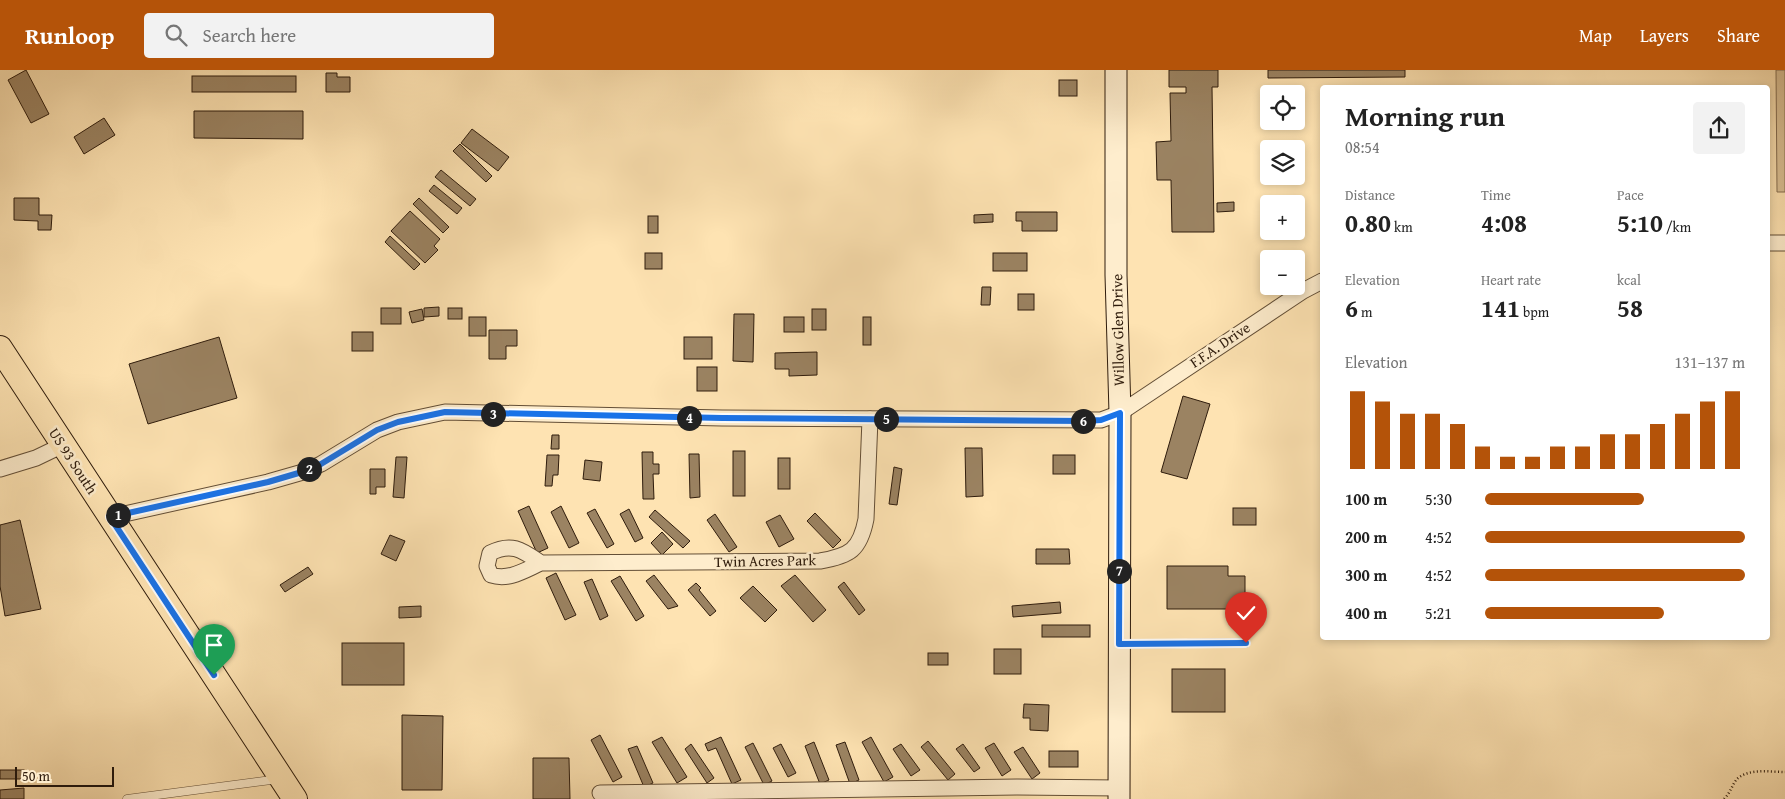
<!DOCTYPE html>
<html lang="en">
<head>
<meta charset="utf-8">
<style>
  :root { --surface:#fff; --page:#f2f2f2; --text:#222; --muted:#767676; --accent:#b45309 }
  body { margin:0; font-family:"Gentium Book Plus",serif; background:var(--page); color:var(--text); height:100vh; display:flex; flex-direction:column; font-size:19px; white-space:nowrap }
  * { box-sizing:border-box; margin:0 }
  p { font-size:16px; color:var(--muted) }
  .icon { flex:none; width:28px; height:28px; fill:none; stroke:currentColor; stroke-width:2; stroke-linecap:round; stroke-linejoin:round }
  .map { position:relative; flex:1; overflow:hidden }
  .sheet { position:absolute; left:1320px; top:15px; width:450px; height:555px; display:flex; flex-direction:column; background:var(--surface); border-radius:5px; box-shadow:0 2px 8px #0003 }
  .sheet>* { flex:none }
  .fabs { position:absolute; left:1260px; top:15px; display:grid; gap:10px }
  .fabs a { display:grid; place-items:center; width:45px; height:45px; border-radius:5px; background:var(--surface); box-shadow:0 2px 8px #0003; font-size:25px }
  .scale { position:absolute; left:15px; bottom:12px; width:99px; box-sizing:border-box; padding-left:5px; border:2px solid #2f1c0c; border-top:0; font-size:14px; line-height:18px; white-space:nowrap; color:#2f1c0c; -webkit-text-stroke:4px #feedcd; paint-order:stroke }
  .pin { position:absolute; display:grid; place-items:center; width:42px; height:42px; color:#fff; margin:-51px -21px; border-radius:50% 50% 50% 0; rotate:-45deg; box-shadow:0 0 5px #0007 }
  .pin .icon { rotate:45deg }
  .km { position:absolute; width:25px; height:25px; margin:-12px; border-radius:50%; background:#222; color:#fff; font-size:14px; line-height:25px; text-align:center }
  .round { display:grid; place-items:center; flex:none; width:52px; height:52px; border-radius:5px; background:var(--page) }
  .head { display:flex; align-items:center; justify-content:space-between; height:85px; padding:0 25px }
  h1 { font-size:28px; font-weight:800; line-height:38px }
  .metrics { display:grid; grid-template-columns:repeat(3,1fr); gap:8px; height:85px; padding:5px 25px }
  .metrics div { display:grid; align-content:center }
  .metrics b { font-size:25px; font-weight:800 }
  .metrics small { font-size:14px; font-weight:400 }
  .metrics p { font-size:14px }
  .chart { height:140px; padding:10px 25px }
  .chart p { display:flex; justify-content:space-between }
  .chart svg { width:100%; height:90px; margin-top:5px; stroke:var(--accent); stroke-width:6 }
  ul { padding:0 25px; list-style:none; font-size:16px }
  li { display:grid; grid-template-columns:80px 60px 1fr; align-items:center; height:38px }
  li i { height:12px; border-radius:6px; background:var(--accent) }
  header { display:flex; align-items:center; gap:30px; box-sizing:border-box; height:70px; padding:0 25px; background:var(--accent); color:#fff }
  header strong { font-size:24px }
  nav { display:flex; gap:28px; margin-inline-start:auto; font-size:18px }
  .search { width:350px; height:45px; background:var(--page); display:flex; align-items:center; gap:12px; box-sizing:border-box; padding:0 18px; border-radius:5px; color:var(--muted); font-size:19px }
  .map>svg:first-child { display:block }
</style>
</head>
<body>
<header>
<strong>Runloop</strong>
<div class="search"><svg class="icon" aria-label="search" viewBox="0 0 24 24"><circle cx="10" cy="10" r="6"/><path d="M15 15l6 6"/></svg>Search here</div>
<nav><a>Map</a><a>Layers</a><a>Share</a></nav>
</header>
<div class="map">
<svg width="1785" height="729" viewBox="0 0 1785 729">
  <rect width="100%" height="100%" fill="#fee3b2"/>
  <filter id="stains"><feTurbulence type="fractalNoise" baseFrequency=".004" numOctaves="4"/><feColorMatrix values="0 0 0 0 .2 0 0 0 0 .09 0 0 0 0 .02 0 0 0 .5 -.17"/></filter>
  <radialGradient id="worn" r=".72"><stop offset=".6" stop-color="#630" stop-opacity="0"/><stop offset="1" stop-color="#630" stop-opacity=".3"/></radialGradient>
  <!-- green -->
  <polygon fill="#dbc196" stroke="#856e51" points="1776,0 1785,0 1785,122 1777,122"/>
  <!-- building -->
  <g fill="#9b8362" stroke="#2f1c0c">
    <polygon points="26,0 49,44 31,53 8,10"/>
    <polygon points="1169,0 1218,0 1218,17 1212,17 1214,162 1172,162 1171,110 1157,110 1156,72 1171,71 1170,23 1186,23 1186,17 1169,17"/>
    <polygon points="1268,0 1405,0 1405,7 1268,8"/>
    <polygon points="326,3 337,3 337,7 350,7 350,22 326,22"/>
    <rect x="192" y="6" width="104" height="16"/>
    <rect x="1059" y="10" width="18" height="16"/>
    <polygon points="194,41 303,41 303,69 194,68"/>
    <polygon points="104,48 115,65 84,84 74,67"/>
    <polygon points="472,59 509,87 498,101 461,73"/>
    <polygon points="1269,71 1296,72 1296,79 1269,79"/>
    <polygon points="460,74 492,106 486,112 453,81"/>
    <polygon points="441,100 476,129 470,136 435,107"/>
    <polygon points="434,115 462,138 457,144 429,121"/>
    <polygon points="14,128 39,128 39,145 52,145 51,160 38,160 38,151 14,150"/>
    <polygon points="419,128 449,157 443,163 413,134"/>
    <polygon points="1234,132 1234,141 1217,142 1217,133"/>
    <polygon points="410,141 440,169 434,176 438,180 425,193 391,161"/>
    <polygon points="1016,142 1057,142 1057,161 1022,161 1022,151 1016,151"/>
    <polygon points="993,144 993,152 974,153 974,145"/>
    <rect x="648" y="146" width="10" height="17"/>
    <polygon points="390,166 420,194 414,200 385,172"/>
    <rect x="645" y="183" width="17" height="16"/>
    <rect x="993" y="183" width="34" height="18"/>
    <polygon points="982,217 991,217 990,235 981,235"/>
    <rect x="1018" y="224" width="16" height="16"/>
    <polygon points="439,237 439,246 424,247 424,238"/>
    <rect x="381" y="238" width="20" height="16"/>
    <rect x="448" y="238" width="14" height="11"/>
    <polygon points="422,239 424,250 412,253 409,242"/>
    <rect x="812" y="239" width="14" height="21"/>
    <polygon points="734,244 754,244 753,292 733,291"/>
    <rect x="469" y="247" width="17" height="19"/>
    <rect x="784" y="247" width="20" height="15"/>
    <rect x="863" y="247" width="8" height="28"/>
    <polygon points="489,260 517,260 517,276 506,276 506,289 489,289"/>
    <rect x="352" y="262" width="21" height="19"/>
    <polygon points="219,267 237,328 148,354 129,294"/>
    <rect x="684" y="267" width="28" height="22"/>
    <polygon points="817,282 817,305 789,306 789,299 775,299 775,283"/>
    <rect x="697" y="297" width="20" height="24"/>
    <polygon points="1183,326 1210,334 1187,409 1161,402"/>
    <polygon points="552,365 559,365 559,379 551,379"/>
    <polygon points="965,378 982,378 983,426 966,427"/>
    <rect x="733" y="381" width="12" height="45"/>
    <polygon points="642,382 653,382 653,394 659,394 659,404 653,404 654,429 643,429"/>
    <polygon points="689,384 699,384 700,427 690,428"/>
    <polygon points="547,385 559,385 558,405 553,405 552,416 545,416"/>
    <rect x="1053" y="385" width="22" height="19"/>
    <polygon points="396,387 407,387 404,428 393,427"/>
    <rect x="778" y="388" width="12" height="31"/>
    <polygon points="585,390 602,392 600,411 583,409"/>
    <polygon points="894,397 902,399 897,435 889,434"/>
    <polygon points="370,399 385,399 385,417 376,417 376,424 370,424"/>
    <polygon points="529,436 548,478 537,483 518,441"/>
    <polygon points="561,436 579,473 569,478 551,442"/>
    <rect x="1233" y="438" width="23" height="17"/>
    <polygon points="595,439 614,474 607,478 587,443"/>
    <polygon points="629,439 643,468 635,472 620,444"/>
    <polygon points="655,440 690,471 683,478 649,447"/>
    <polygon points="815,443 841,470 833,478 807,451"/>
    <polygon points="715,444 737,477 729,482 707,450"/>
    <polygon points="780,445 794,469 779,477 766,452"/>
    <polygon points="20,450 41,539 5,546 0,516 0,455"/>
    <polygon points="662,462 673,474 662,485 651,473"/>
    <polygon points="390,465 405,471 396,491 381,484"/>
    <polygon points="1036,479 1069,479 1070,494 1036,494"/>
    <polygon points="1167,496 1228,496 1228,506 1245,506 1245,539 1167,539"/>
    <polygon points="308,497 313,504 285,522 280,515"/>
    <polygon points="556,503 576,545 565,550 546,508"/>
    <polygon points="654,505 678,536 668,539 646,511"/>
    <polygon points="795,505 826,540 813,552 781,516"/>
    <polygon points="620,506 644,546 636,551 611,511"/>
    <polygon points="592,509 608,546 600,550 584,512"/>
    <polygon points="844,512 865,540 859,545 838,517"/>
    <polygon points="696,513 701,518 699,520 716,541 710,546 688,520"/>
    <polygon points="753,516 777,540 765,552 740,528"/>
    <polygon points="1060,532 1061,543 1013,547 1012,536"/>
    <polygon points="421,536 421,547 399,548 399,537"/>
    <rect x="1042" y="555" width="48" height="12"/>
    <rect x="342" y="573" width="62" height="42"/>
    <rect x="994" y="579" width="27" height="25"/>
    <rect x="928" y="583" width="20" height="12"/>
    <rect x="1172" y="599" width="53" height="43"/>
    <polygon points="1024,634 1049,635 1048,661 1030,660 1030,648 1023,648"/>
    <polygon points="402,645 443,646 442,720 402,720"/>
    <polygon points="600,665 622,707 613,712 591,670"/>
    <polygon points="662,667 687,707 677,713 652,672"/>
    <polygon points="721,667 741,710 732,714 716,678 708,681 705,674"/>
    <polygon points="871,667 893,707 884,712 862,672"/>
    <polygon points="928,671 955,704 948,710 921,677"/>
    <polygon points="814,672 829,710 820,714 805,676"/>
    <polygon points="845,672 859,710 850,714 836,675"/>
    <polygon points="753,673 772,711 764,715 745,677"/>
    <polygon points="994,673 1011,700 1002,706 985,678"/>
    <polygon points="691,674 714,708 707,713 685,679"/>
    <polygon points="781,674 796,703 788,707 773,678"/>
    <polygon points="901,674 920,700 911,706 893,679"/>
    <polygon points="963,674 980,698 974,702 956,679"/>
    <polygon points="637,676 653,713 644,717 628,679"/>
    <polygon points="1023,677 1040,703 1032,709 1014,682"/>
    <rect x="1049" y="681" width="29" height="16"/>
    <polygon points="533,688 569,688 570,729 533,729"/>
    <rect x="0" y="700" width="24" height="9"/>
    <polygon points="24,718 24,729 0,729 0,720"/>
  </g>
  <g fill="none" stroke-linecap="round" stroke-linejoin="round">
    <defs>
      <g id="service">
        <polyline points="1121,574 1246,573"/>
        <polyline points="127,729 279,709"/>
      </g>
      <g id="minor">
        <polyline points="1768,173 1785,173"/>
        <polyline points="0,399 36,388 63,375"/>
        <polyline points="111,447 268,412 303,402 321,394 377,360 398,352 445,342 722,348 1101,350 1120,343 1303,221 1322,211"/>
        <path d="M541 493C525 500 509 511 491 505L487 496 490 483C512 472 522 480 541 493L820 491C850 486 860 480 866 449L870 349"/>
        <polyline points="600,723 1017,717 1119,718"/>
      </g>
      <polyline id="secondary" points="1116,0 1116,205 1120,343 1119,729"/>
      <polyline id="primary" points="0,278 295,729"/>
    </defs>
    <!-- service casing -->
    <use href="#service" stroke="#634e36" stroke-width="9"/>
    <!-- minor casing -->
    <use href="#minor" stroke="#634e36" stroke-width="17"/>
    <!-- secondary casing -->
    <use href="#secondary" stroke="#2f1c0c" stroke-width="23"/>
    <!-- primary casing -->
    <use href="#primary" stroke="#2f1c0c" stroke-width="26"/>
    <!-- path -->
    <path stroke="#2f1c0c" stroke-width="2.5" stroke-dasharray="1 2.5" stroke-linecap="butt" d="M1724 729C1731 722 1733 713 1737 709 1749 698 1770 702 1785 702"/>
    <!-- service -->
    <use href="#service" stroke="#feedcd" stroke-width="8"/>
    <!-- minor -->
    <use href="#minor" stroke="#feedcd" stroke-width="15"/>
    <!-- secondary -->
    <use href="#secondary" stroke="#feedcd" stroke-width="21"/>
    <!-- primary -->
    <use href="#primary" stroke="#fee3b2" stroke-width="24"/>
  </g>
  <g fill="none" stroke-linecap="round" stroke-linejoin="round">
    <defs>
      <polyline id="route" points="214,605 110,447 268,412 302,402 321,394 377,360 398,352 445,342 722,348 1085,351 1101,350 1120,343 1119,574 1246,573"/>
    </defs>
    <!-- route casing -->
    <use href="#route" stroke="#fff" stroke-width="10"/>
    <!-- route -->
    <use href="#route" stroke="#1a73e8" stroke-width="6"/>
  </g>
  <g text-anchor="middle" stroke-width="5" stroke-linejoin="round" paint-order="stroke">
    <!-- street labels -->
    <g font-size="15" fill="#2f1c0c" stroke="#feedcd">
      <text transform="translate(1118 260) rotate(-91)" y="5">Willow Glen Drive</text>
      <text transform="translate(1220 275) rotate(-34)" y="5">F.F.A. Drive</text>
      <text transform="translate(73 391) rotate(57)" y="5">US 93 South</text>
      <text transform="translate(765 491) rotate(-1)" y="5">Twin Acres Park</text>
    </g>
  </g>
  <rect width="100%" height="100%" filter="url(#stains)"/>
  <rect width="100%" height="100%" fill="url(#worn)"/>
</svg>
<div class="fabs">
<a><svg class="icon" aria-label="locate" viewBox="0 0 24 24"><circle cx="12" cy="12" r="6"/><path d="M12 2v4M12 18v4M2 12h4M18 12h4"/></svg></a>
<a><svg class="icon" aria-label="layers" viewBox="0 0 24 24"><path d="M12 4l9 5-9 5-9-5zM3 14l9 5 9-5"/></svg></a>
<a>+</a>
<a>−</a>
</div>
<div class="scale">50 m</div>
<div class="pin" style="left:214px;top:605px;background:#1e9e55"><svg class="icon" aria-label="arrive" viewBox="0 0 24 24"><path d="M6 21V4h12l-3 4 3 4H6"/></svg></div>
<div class="pin" style="left:1246px;top:573px;background:#d93025"><svg class="icon" aria-label="check" viewBox="0 0 24 24"><path d="M5 12l5 5 9-10"/></svg></div>
<b class="km" style="left:118px;top:445px">1</b>
<b class="km" style="left:309px;top:399px">2</b>
<b class="km" style="left:493px;top:344px">3</b>
<b class="km" style="left:689px;top:348px">4</b>
<b class="km" style="left:886px;top:349px">5</b>
<b class="km" style="left:1083px;top:351px">6</b>
<b class="km" style="left:1119px;top:501px">7</b>
<section class="sheet">
<div class="head"><div><h1>Morning run</h1><p>08:54</p></div><a class="round"><svg class="icon" aria-label="share" viewBox="0 0 24 24"><path d="M12 15V3M7 8l5-5 5 5M5 13v7h14v-7"/></svg></a></div>
<div class="metrics">
<div><p>Distance</p><b>0.80<small> km</small></b></div>
<div><p>Time</p><b>4:08</b></div>
<div><p>Pace</p><b>5:10<small> /km</small></b></div>
</div>
<div class="metrics">
<div><p>Elevation</p><b>6<small> m</small></b></div>
<div><p>Heart rate</p><b>141<small> bpm</small></b></div>
<div><p>kcal</p><b>58</b></div>
</div>
<div class="chart"><p><span>Elevation</span>131–137 m</p>
<svg viewBox="0 0 160 44" preserveAspectRatio="none"><path d="M5 44V6M15 44V11M25 44V17M35 44V17M45 44V22M55 44V33M65 44V38M75 44V38M85 44V33M95 44V33M105 44V27M115 44V27M125 44V22M135 44V17M145 44V11M155 44V6"/></svg>
</div>
<ul>
<li><b>100 m</b>5:30<i style="width:61%"></i></li>
<li><b>200 m</b>4:52<i style="width:100%"></i></li>
<li><b>300 m</b>4:52<i style="width:100%"></i></li>
<li><b>400 m</b>5:21<i style="width:69%"></i></li>
</ul>
</section>
</div>
</body>
</html>
